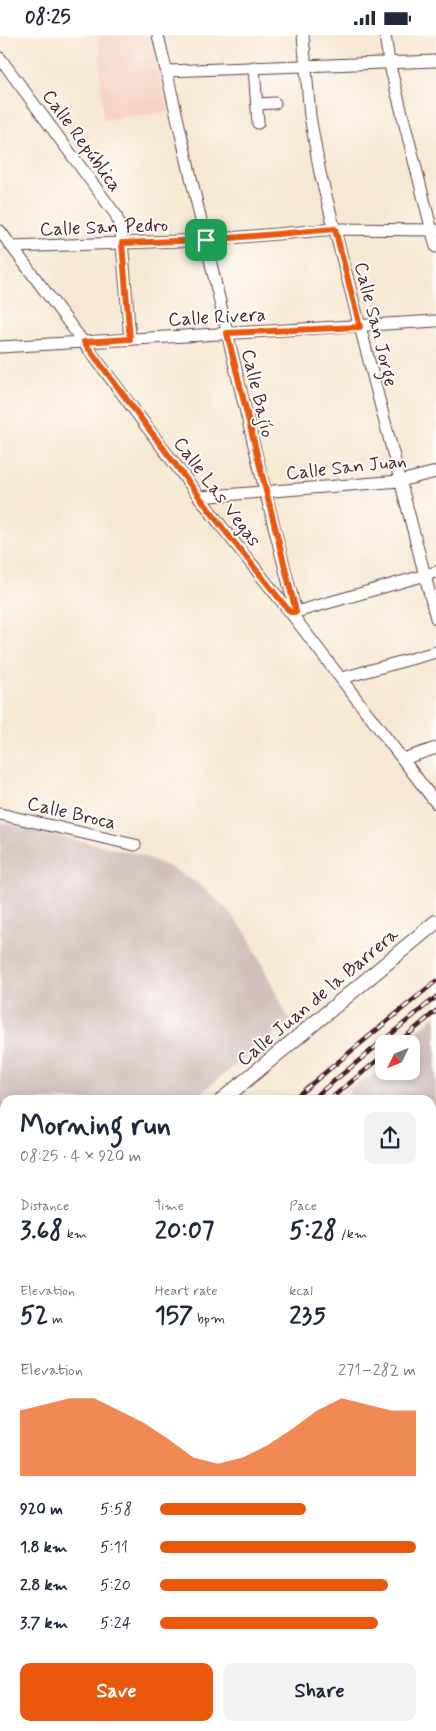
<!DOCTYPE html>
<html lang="en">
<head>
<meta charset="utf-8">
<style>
  :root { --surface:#fff; --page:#f2f2f3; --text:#1f2937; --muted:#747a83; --accent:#ea580c }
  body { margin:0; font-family:Mynerve,sans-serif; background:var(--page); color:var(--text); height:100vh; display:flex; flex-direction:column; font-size:19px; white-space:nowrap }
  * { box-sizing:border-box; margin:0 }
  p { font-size:16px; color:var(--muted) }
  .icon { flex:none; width:28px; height:28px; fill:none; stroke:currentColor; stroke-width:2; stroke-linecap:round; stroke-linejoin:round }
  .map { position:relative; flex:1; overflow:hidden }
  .details { position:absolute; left:0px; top:1060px; width:436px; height:636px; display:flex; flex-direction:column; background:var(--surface); border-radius:15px 15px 0 0; box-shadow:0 2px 8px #0003 }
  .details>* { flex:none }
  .needle { width:32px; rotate:227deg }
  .buttons { position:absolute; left:375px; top:1000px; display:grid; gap:10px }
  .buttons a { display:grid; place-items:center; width:45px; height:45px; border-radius:10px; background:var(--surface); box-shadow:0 2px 8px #0003; font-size:25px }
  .pin { position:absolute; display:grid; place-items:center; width:42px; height:42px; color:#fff; margin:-21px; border-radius:10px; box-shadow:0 2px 8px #0006 }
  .round { display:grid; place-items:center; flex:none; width:52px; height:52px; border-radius:10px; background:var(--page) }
  .summary { display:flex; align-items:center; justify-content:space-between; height:85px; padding:0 20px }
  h1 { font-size:28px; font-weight:700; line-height:38px }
  .metrics { display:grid; grid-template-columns:repeat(3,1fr); gap:8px; height:85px; padding:5px 20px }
  .metrics div { display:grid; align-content:center }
  .metrics b { font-size:25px; font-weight:700 }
  .metrics small { font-size:14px; font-weight:400 }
  .metrics p { font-size:14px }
  .chart { height:140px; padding:10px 20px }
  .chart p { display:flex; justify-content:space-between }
  .chart svg { width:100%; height:90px; margin-top:5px; fill:var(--accent); opacity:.7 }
  .button { display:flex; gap:10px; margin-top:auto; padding:10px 20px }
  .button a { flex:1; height:58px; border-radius:10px; background:var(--accent); color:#fff; font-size:20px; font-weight:700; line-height:58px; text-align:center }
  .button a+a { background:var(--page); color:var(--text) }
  ul { padding:0 20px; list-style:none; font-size:16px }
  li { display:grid; grid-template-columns:80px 60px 1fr; align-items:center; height:38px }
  li i { height:12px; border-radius:6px; background:var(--accent) }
  .status { display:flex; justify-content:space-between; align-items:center; height:35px; padding:0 25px; background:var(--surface); direction:ltr }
  .status svg { height:14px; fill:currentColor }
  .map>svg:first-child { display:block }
</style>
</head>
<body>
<div class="status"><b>08:25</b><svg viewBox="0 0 49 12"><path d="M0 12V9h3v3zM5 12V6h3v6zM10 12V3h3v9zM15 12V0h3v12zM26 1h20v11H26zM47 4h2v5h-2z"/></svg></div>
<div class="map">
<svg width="436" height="1696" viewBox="0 0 436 1696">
  <rect width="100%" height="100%" fill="#fdfcf7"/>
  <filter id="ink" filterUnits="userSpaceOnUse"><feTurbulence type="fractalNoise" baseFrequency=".02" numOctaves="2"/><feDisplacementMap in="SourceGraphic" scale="10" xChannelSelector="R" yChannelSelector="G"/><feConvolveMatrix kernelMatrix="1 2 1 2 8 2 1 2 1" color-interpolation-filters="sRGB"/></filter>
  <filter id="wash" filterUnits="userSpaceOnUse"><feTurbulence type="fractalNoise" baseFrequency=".0096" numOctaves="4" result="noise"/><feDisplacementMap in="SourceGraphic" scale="20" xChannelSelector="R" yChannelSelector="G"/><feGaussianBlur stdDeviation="1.12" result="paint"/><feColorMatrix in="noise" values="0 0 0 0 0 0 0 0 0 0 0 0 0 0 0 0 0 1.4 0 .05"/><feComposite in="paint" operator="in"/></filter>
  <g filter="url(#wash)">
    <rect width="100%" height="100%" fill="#f6e8d2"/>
    <!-- built -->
    <polygon fill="#f6d2c3" points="99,0 151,0 169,77 103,85"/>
    <!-- industrial -->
    <g fill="#d1bfbd">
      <polygon points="0,787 137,819 167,831 199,849 227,874 247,899 290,986 192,1065 5,1065 5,1215 0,1218"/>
      <polygon points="436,980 436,1243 431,1232 431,1065 353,1065 348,1054 384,1034 384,1036 411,1036 411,1009 403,1009"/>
    </g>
  </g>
  <g filter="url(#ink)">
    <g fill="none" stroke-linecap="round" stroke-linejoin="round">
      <defs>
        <g id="minor">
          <path d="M158 0C203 193 246 386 296 577"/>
          <polyline points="303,0 310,81 320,138 436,583"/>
          <polyline points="385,0 389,27 436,212"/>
          <polyline points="0,23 116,180 121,195 130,304"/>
          <polyline points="254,32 258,88"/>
          <polyline points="167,36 436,26"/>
          <polyline points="257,69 275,68"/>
          <polyline points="0,196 222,492 290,577 436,768"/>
          <polyline points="12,212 206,205 335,194 436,195"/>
          <polyline points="0,312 436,286"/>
          <polyline points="199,462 400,446 436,437"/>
          <polyline points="290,577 296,577 436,537"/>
          <polyline points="342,643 436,617"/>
          <polyline points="403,724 436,713"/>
          <polyline points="0,779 135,810"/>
          <polyline points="0,1452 3,1456 5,1471"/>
          <polyline points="0,1543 5,1542"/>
          <polyline points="0,1623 5,1657"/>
          <polyline points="10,1691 11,1696"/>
          <polyline points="37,1691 38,1696"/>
          <polyline points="126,1691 127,1696"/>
          <polyline points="199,1691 200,1696"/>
          <polyline points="226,1691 231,1696"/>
          <polyline points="320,1691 325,1696"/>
        </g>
        <g id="major">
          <polyline points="222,1065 436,887"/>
          <polyline points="0,1244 5,1240"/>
        </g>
      </defs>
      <!-- minor casing -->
      <use href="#minor" stroke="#643d44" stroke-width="13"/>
      <!-- major casing -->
      <use href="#major" stroke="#643d44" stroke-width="16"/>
      <!-- minor -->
      <use href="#minor" stroke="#fff" stroke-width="11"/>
      <!-- major -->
      <use href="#major" stroke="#fff" stroke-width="14"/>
      <defs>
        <g id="rail">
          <polyline points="397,1009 436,976"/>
          <polyline points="292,1065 436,946"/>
          <polyline points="311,1065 436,962"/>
          <polyline points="329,1065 384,1020"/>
          <polyline points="0,1297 5,1294"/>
          <polyline points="0,1307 5,1303"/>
          <polyline points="0,1320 5,1317"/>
          <polyline points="0,1346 5,1338"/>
        </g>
      </defs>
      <!-- rail casing -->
      <use href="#rail" stroke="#4a1f2b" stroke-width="4.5"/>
      <!-- rail -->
      <use href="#rail" stroke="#fdfcf7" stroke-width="2.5" stroke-dasharray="8" stroke-linecap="butt"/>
    </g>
  </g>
  <g fill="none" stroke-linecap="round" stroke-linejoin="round" filter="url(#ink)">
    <defs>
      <polygon id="route" points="335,194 360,292 227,298 296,577 290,577 222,492 84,307 130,304 122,208 206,205"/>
    </defs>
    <!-- route casing -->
    <use href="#route" stroke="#fff" stroke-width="10"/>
    <!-- route -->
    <use href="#route" stroke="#ea580c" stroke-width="6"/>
  </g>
  <g text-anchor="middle" stroke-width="4" stroke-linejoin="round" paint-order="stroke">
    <!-- street labels -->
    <g font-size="19" fill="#4a1f2b" stroke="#fdfcf7">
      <text transform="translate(83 105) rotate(54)" y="7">Calle República</text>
      <text transform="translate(104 191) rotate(-2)" y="7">Calle San Pedro</text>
      <text transform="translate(217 281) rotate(-3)" y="7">Calle Rivera</text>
      <text transform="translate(377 289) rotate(76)" y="7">Calle San Jorge</text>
      <text transform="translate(259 358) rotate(77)" y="7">Calle Bajío</text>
      <text transform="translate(346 431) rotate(-6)" y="7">Calle San Juan</text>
      <text transform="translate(218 456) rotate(53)" y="7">Calle Las Vegas</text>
      <text transform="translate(72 777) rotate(13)" y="7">Calle Broca</text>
      <text transform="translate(317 961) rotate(-40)" y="7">Calle Juan de la Barrera</text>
    </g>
  </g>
</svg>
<div class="buttons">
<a><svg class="needle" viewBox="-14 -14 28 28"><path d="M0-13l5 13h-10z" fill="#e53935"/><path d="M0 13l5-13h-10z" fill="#747a83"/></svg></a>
</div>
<div class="pin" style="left:206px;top:205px;background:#1e9e55"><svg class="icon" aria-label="arrive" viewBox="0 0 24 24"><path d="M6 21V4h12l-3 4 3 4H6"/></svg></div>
<section class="details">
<div class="summary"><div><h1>Morning run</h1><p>08:25 · 4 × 920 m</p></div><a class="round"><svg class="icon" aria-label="share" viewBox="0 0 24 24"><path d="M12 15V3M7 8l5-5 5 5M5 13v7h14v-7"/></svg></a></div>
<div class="metrics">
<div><p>Distance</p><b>3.68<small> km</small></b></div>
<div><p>Time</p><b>20:07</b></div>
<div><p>Pace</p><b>5:28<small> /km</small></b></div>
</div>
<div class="metrics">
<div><p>Elevation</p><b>52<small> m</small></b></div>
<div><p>Heart rate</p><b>157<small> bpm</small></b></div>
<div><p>kcal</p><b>235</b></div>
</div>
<div class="chart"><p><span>Elevation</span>271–282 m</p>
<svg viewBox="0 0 160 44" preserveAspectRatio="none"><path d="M0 44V12L10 9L20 6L30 6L40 12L50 18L60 26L70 35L80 38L90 35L100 29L110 21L120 12L130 6L140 9L150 12L160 12V44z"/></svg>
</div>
<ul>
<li><b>920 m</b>5:58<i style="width:57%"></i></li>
<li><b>1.8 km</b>5:11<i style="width:100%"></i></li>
<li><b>2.8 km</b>5:20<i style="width:89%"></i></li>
<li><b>3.7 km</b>5:24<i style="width:85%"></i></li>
</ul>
<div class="button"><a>Save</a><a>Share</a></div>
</section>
</div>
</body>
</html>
